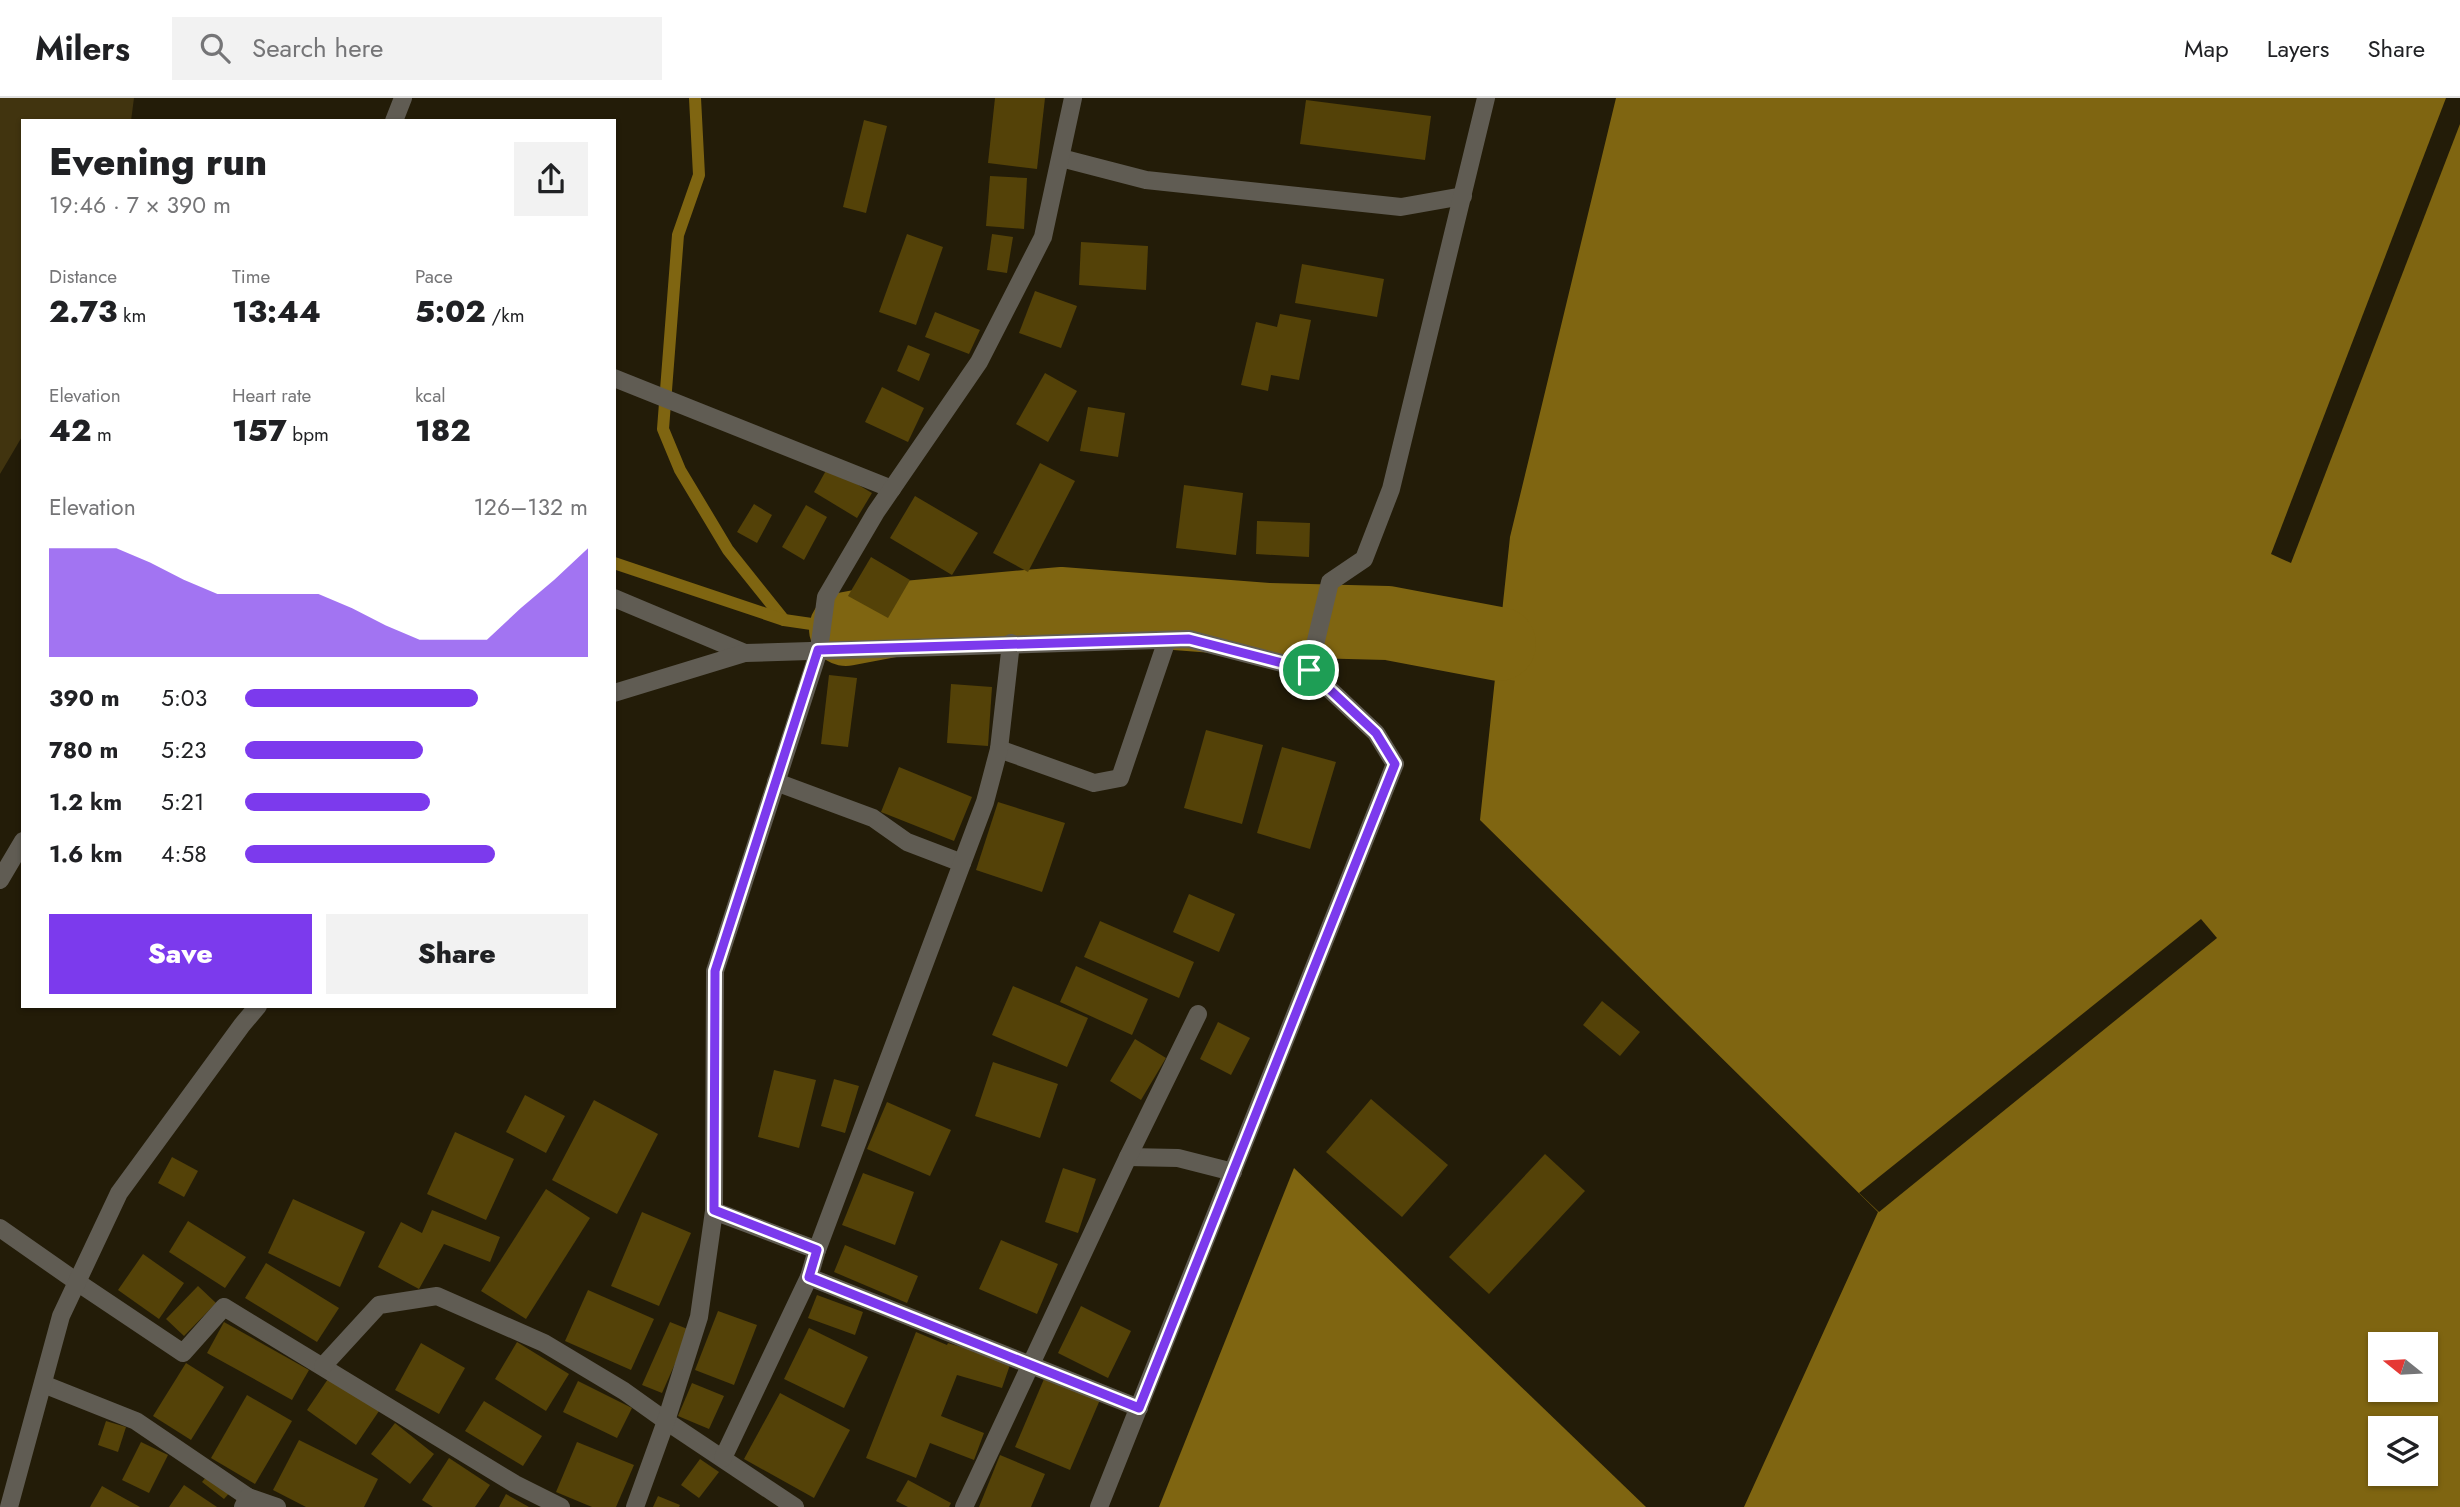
<!DOCTYPE html>
<html lang="en">
<head>
<meta charset="utf-8">
<style>
  :root { --surface:#fff; --page:#f2f2f2; --text:#202124; --muted:#757577; --line:#e0e0e0; --accent:#7c3aed }
  body { margin:0; font-family:Jost,sans-serif; background:var(--page); color:var(--text); height:100vh; display:flex; flex-direction:column; font-size:26px; white-space:nowrap }
  * { box-sizing:border-box; margin:0 }
  p { font-size:23px; color:var(--muted) }
  .icon { flex:none; width:38px; height:38px; fill:none; stroke:currentColor; stroke-width:2; stroke-linecap:round; stroke-linejoin:round }
  .map { position:relative; flex:1; overflow:hidden }
  .panel { position:absolute; left:21px; top:21px; width:595px; height:889px; display:flex; flex-direction:column; background:var(--surface); border-radius:0px; box-shadow:0 2px 5px #0004 }
  .panel>* { flex:none }
  .needle { width:46px; rotate:288deg }
  .fabs { position:absolute; left:2368px; top:1234px; display:grid; gap:14px }
  .fabs a { display:grid; place-items:center; width:70px; height:70px; border-radius:0px; background:var(--surface); box-shadow:0 2px 5px #0004; font-size:35px }
  .pin { position:absolute; display:grid; place-items:center; width:60px; height:60px; color:#fff; margin:-30px; border:4px solid #fff; border-radius:50%; box-shadow:0 2px 7px #0007 }
  .round { display:grid; place-items:center; flex:none; width:74px; height:74px; border-radius:0px; background:var(--page) }
  .summary { display:flex; align-items:center; justify-content:space-between; height:119px; padding:0 28px }
  h1 { font-size:38px; font-weight:800; line-height:52px }
  .metrics { display:grid; grid-template-columns:repeat(3,1fr); gap:10px; height:119px; padding:7px 28px }
  .metrics div { display:grid; align-content:center }
  .metrics b { font-size:30px; font-weight:800 }
  .metrics small { font-size:19px; font-weight:400 }
  .metrics p { font-size:19px }
  .chart { height:196px; padding:14px 28px }
  .chart p { display:flex; justify-content:space-between }
  .chart svg { width:100%; height:126px; margin-top:7px; fill:var(--accent); opacity:.7 }
  .cta { display:flex; gap:14px; margin-top:auto; padding:14px 28px }
  .cta a { flex:1; height:80px; border-radius:0px; background:var(--accent); color:#fff; font-size:28px; font-weight:800; line-height:80px; text-align:center }
  .cta a+a { background:var(--page); color:var(--text) }
  ul { padding:0 28px; list-style:none; font-size:23px }
  li { display:grid; grid-template-columns:112px 84px 1fr; align-items:center; height:52px }
  li i { height:18px; border-radius:9px; background:var(--accent) }
  header { display:flex; align-items:center; gap:42px; box-sizing:border-box; height:98px; padding:0 35px; background:var(--surface); border-bottom:2px solid var(--line) }
  header strong { font-size:33px }
  nav { display:flex; gap:38px; margin-inline-start:auto; font-size:24px }
  .search { width:490px; height:63px; background:var(--page); display:flex; align-items:center; gap:18px; box-sizing:border-box; padding:0 24px; border-radius:0px; color:var(--muted); font-size:26px }
  .map>svg:first-child { display:block }
</style>
</head>
<body>
<header>
<strong>Milers</strong>
<div class="search"><svg class="icon" aria-label="search" viewBox="0 0 24 24"><circle cx="10" cy="10" r="6"/><path d="M15 15l6 6"/></svg>Search here</div>
<nav><a>Map</a><a>Layers</a><a>Share</a></nav>
</header>
<div class="map">
<svg width="2460" height="1409" viewBox="0 0 2460 1409">
  <rect width="100%" height="100%" fill="#231c08"/>
  <!-- green -->
  <polygon fill="#41340f" points="0,0 134,0 131,23 23,23 23,337 0,376"/>
  <!-- water -->
  <g fill="#7f6511" fill-rule="evenodd">
    <path d="M1616 0H2460V1409H1744L1878 1114 1480 722 1510 439ZM2380 1246H2426V1292H2380ZM2380 1330H2426V1376H2380Z"/>
    <polygon points="1294,1070 1646,1409 1159,1409"/>
  </g>
  <!-- pier -->
  <g fill="#231c08">
    <polygon points="2446,0 2460,0 2460,26 2291,465 2271,456"/>
    <polygon points="2201,821 2217,840 1879,1114 1859,1095"/>
  </g>
  <g fill="none" stroke-linecap="round" stroke-linejoin="round">
    <!-- stream -->
    <g stroke="#7f6511" stroke-width="12">
      <polyline points="695,0 699,77 678,137 663,331 680,372 728,452 784,522"/>
      <polyline points="614,465 784,522 846,531"/>
    </g>
    <!-- river -->
    <polyline stroke="#7f6511" stroke-width="74" points="846,531 904,520 1060,506 1267,522 1388,525 1499,546"/>
  </g>
  <!-- building -->
  <g fill="#544208">
    <polygon points="995,0 1045,0 1037,71 988,65"/>
    <polygon points="1306,2 1431,18 1425,62 1300,46"/>
    <polygon points="864,22 887,28 866,115 843,109"/>
    <polygon points="990,78 1027,80 1024,131 986,128"/>
    <polygon points="907,136 943,149 916,227 879,214"/>
    <polygon points="992,136 1013,139 1007,175 987,172"/>
    <polygon points="1081,144 1148,148 1146,192 1079,187"/>
    <polygon points="1302,166 1384,181 1377,219 1295,205"/>
    <polygon points="1035,193 1077,208 1061,250 1019,235"/>
    <polygon points="935,214 980,232 969,256 925,239"/>
    <polygon points="1280,216 1311,222 1299,282 1271,277 1268,293 1241,287 1256,224 1277,229"/>
    <polygon points="908,247 930,256 919,283 897,273"/>
    <polygon points="1045,275 1077,293 1048,344 1016,326"/>
    <polygon points="882,289 924,310 908,344 865,324"/>
    <polygon points="1088,309 1125,315 1118,359 1080,353"/>
    <polygon points="1040,365 1075,383 1028,474 993,455"/>
    <polygon points="828,369 872,395 857,420 814,394"/>
    <polygon points="1184,387 1243,395 1236,457 1176,450"/>
    <polygon points="915,398 978,435 952,477 890,440"/>
    <polygon points="754,406 772,417 757,445 737,434"/>
    <polygon points="806,407 827,419 804,462 782,449"/>
    <polygon points="1257,423 1310,425 1309,459 1256,456"/>
    <polygon points="871,459 910,482 888,520 848,498"/>
    <polygon points="829,577 857,580 848,649 821,646"/>
    <polygon points="951,586 992,589 988,648 947,645"/>
    <polygon points="1206,632 1263,647 1242,726 1184,710"/>
    <polygon points="1282,649 1336,664 1310,751 1257,735"/>
    <polygon points="899,669 972,699 954,743 881,714"/>
    <polygon points="998,704 1065,725 1042,794 976,772"/>
    <polygon points="1189,796 1235,816 1219,854 1173,834"/>
    <polygon points="1100,823 1194,864 1179,900 1084,859"/>
    <polygon points="1076,868 1148,901 1132,937 1060,904"/>
    <polygon points="1013,888 1088,920 1067,969 992,937"/>
    <polygon points="1602,903 1640,934 1620,958 1583,927"/>
    <polygon points="1218,924 1250,940 1231,977 1200,961"/>
    <polygon points="1135,941 1166,960 1141,1002 1110,983"/>
    <polygon points="993,964 1058,986 1040,1040 975,1018"/>
    <polygon points="774,972 816,982 799,1050 758,1039"/>
    <polygon points="834,981 859,988 845,1035 821,1028"/>
    <polygon points="525,997 565,1018 546,1055 506,1034"/>
    <polygon points="1371,1001 1448,1067 1402,1119 1326,1054"/>
    <polygon points="594,1002 658,1036 617,1116 552,1082"/>
    <polygon points="887,1004 951,1032 930,1078 867,1051"/>
    <polygon points="455,1034 514,1061 486,1122 427,1096"/>
    <polygon points="1545,1056 1585,1093 1489,1196 1449,1159"/>
    <polygon points="172,1059 198,1073 184,1099 158,1085"/>
    <polygon points="1063,1070 1096,1081 1078,1135 1045,1124"/>
    <polygon points="863,1075 914,1094 895,1147 842,1127"/>
    <polygon points="546,1091 590,1120 526,1221 481,1193"/>
    <polygon points="293,1101 365,1134 340,1189 268,1155"/>
    <polygon points="432,1112 500,1139 490,1164 444,1146 419,1191 378,1169 401,1124 422,1135"/>
    <polygon points="642,1114 691,1135 659,1208 611,1188"/>
    <polygon points="188,1123 246,1159 225,1190 169,1154"/>
    <polygon points="1001,1142 1058,1166 1037,1216 979,1191"/>
    <polygon points="845,1147 918,1178 907,1205 834,1174"/>
    <polygon points="143,1156 184,1185 159,1221 118,1192"/>
    <polygon points="266,1165 339,1210 317,1244 245,1200"/>
    <polygon points="198,1188 216,1205 184,1238 166,1221"/>
    <polygon points="588,1192 654,1221 631,1272 565,1243"/>
    <polygon points="817,1197 863,1214 855,1237 808,1220"/>
    <polygon points="1081,1208 1131,1233 1108,1280 1058,1255"/>
    <polygon points="718,1213 757,1227 734,1287 695,1272"/>
    <polygon points="224,1224 309,1272 292,1302 207,1255"/>
    <polygon points="670,1224 690,1232 662,1295 642,1287"/>
    <polygon points="809,1230 868,1259 844,1310 784,1281"/>
    <polygon points="916,1234 947,1247 948,1245 1011,1264 1002,1290 957,1277 941,1318 984,1335 974,1362 930,1345 916,1380 866,1360"/>
    <polygon points="517,1244 569,1276 546,1313 495,1281"/>
    <polygon points="421,1245 465,1270 439,1316 395,1292"/>
    <polygon points="186,1265 224,1289 191,1342 153,1318"/>
    <polygon points="1047,1274 1102,1297 1070,1372 1015,1349"/>
    <polygon points="330,1278 379,1313 356,1347 307,1312"/>
    <polygon points="578,1283 632,1310 617,1340 563,1314"/>
    <polygon points="692,1285 724,1298 709,1331 678,1318"/>
    <polygon points="780,1295 850,1332 814,1400 744,1361"/>
    <polygon points="247,1297 292,1323 255,1386 211,1360"/>
    <polygon points="484,1303 542,1338 523,1368 465,1333"/>
    <polygon points="106,1323 126,1329 118,1354 98,1347"/>
    <polygon points="395,1325 434,1356 410,1386 371,1356"/>
    <polygon points="299,1342 378,1381 364,1409 306,1409 273,1392"/>
    <polygon points="141,1344 168,1357 149,1395 122,1382"/>
    <polygon points="577,1344 634,1367 616,1409 592,1409 556,1394"/>
    <polygon points="1000,1357 1045,1376 1031,1409 979,1409"/>
    <polygon points="449,1360 490,1387 475,1409 433,1409 422,1402"/>
    <polygon points="700,1361 719,1374 699,1400 681,1387"/>
    <polygon points="210,1374 232,1392 224,1401 202,1384"/>
    <polygon points="908,1382 951,1405 949,1409 908,1409 896,1403"/>
    <polygon points="184,1387 217,1409 169,1409"/>
    <polygon points="102,1388 140,1409 90,1409"/>
    <polygon points="506,1396 529,1409 499,1409"/>
    <polygon points="658,1398 680,1407 679,1409 653,1409"/>
  </g>
  <g fill="none" stroke-linecap="round" stroke-linejoin="round">
    <!-- service -->
    <g stroke="#605c53" stroke-width="18">
      <polyline points="614,280 892,391"/>
      <polyline points="999,651 1094,685 1120,680 1167,542"/>
      <polyline points="776,684 873,720 907,744 962,765"/>
      <polyline points="714,1113 817,1152"/>
      <polyline points="809,1179 1139,1310"/>
      <polyline points="77,1184 183,1255 224,1209 515,1386 561,1409"/>
      <polyline points="323,1268 379,1207 437,1198 544,1245 624,1293 666,1323"/>
      <polyline points="43,1286 136,1323 248,1399"/>
    </g>
    <!-- minor -->
    <g stroke="#605c53" stroke-width="18">
      <polyline points="394,23 403,0"/>
      <polyline points="1061,60 1146,82 1401,109 1463,98"/>
      <polyline points="614,500 745,555"/>
      <polyline points="1309,572 1330,484 1364,461 1391,391 1486,0"/>
      <polyline points="614,595 745,555 1189,541 1309,572 1376,635 1395,666 1099,1409"/>
      <polyline points="0,782 23,743"/>
      <polyline points="1128,1059 1178,1060 1233,1074"/>
      <polyline points="0,1130 77,1184"/>
      <polyline points="666,1323 795,1409"/>
      <polyline points="723,1360 809,1179 817,1152 985,704 999,651 1011,545"/>
      <polyline points="9,1409 61,1218 119,1095 242,927 258,908"/>
      <polyline points="243,1409 248,1399 277,1409"/>
      <polyline points="635,1409 666,1323 699,1219 714,1113 715,873 819,552 826,499 876,414 979,264 1043,139 1073,0"/>
      <polyline points="964,1409 1128,1059 1198,916"/>
    </g>
  </g>
  <g fill="none" stroke-linecap="round" stroke-linejoin="round">
    <defs>
      <polygon id="route" points="1189,541 1309,572 1376,635 1395,666 1139,1310 809,1179 817,1152 714,1112 715,873 818,552"/>
    </defs>
    <!-- route casing -->
    <use href="#route" stroke="#fff" stroke-width="14"/>
    <!-- route -->
    <use href="#route" stroke="#7c3aed" stroke-width="9"/>
  </g>
</svg>
<div class="fabs">
<a><svg class="needle" viewBox="-14 -14 28 28"><path d="M0-13l5 13h-10z" fill="#e53935"/><path d="M0 13l5-13h-10z" fill="#757577"/></svg></a>
<a><svg class="icon" aria-label="layers" viewBox="0 0 24 24"><path d="M12 4l9 5-9 5-9-5zM3 14l9 5 9-5"/></svg></a>
</div>
<div class="pin" style="left:1309px;top:572px;background:#1e9e55"><svg class="icon" aria-label="arrive" viewBox="0 0 24 24"><path d="M6 21V4h12l-3 4 3 4H6"/></svg></div>
<section class="panel">
<div class="summary"><div><h1>Evening run</h1><p>19:46 · 7 × 390 m</p></div><a class="round"><svg class="icon" aria-label="share" viewBox="0 0 24 24"><path d="M12 15V3M7 8l5-5 5 5M5 13v7h14v-7"/></svg></a></div>
<div class="metrics">
<div><p>Distance</p><b>2.73<small> km</small></b></div>
<div><p>Time</p><b>13:44</b></div>
<div><p>Pace</p><b>5:02<small> /km</small></b></div>
</div>
<div class="metrics">
<div><p>Elevation</p><b>42<small> m</small></b></div>
<div><p>Heart rate</p><b>157<small> bpm</small></b></div>
<div><p>kcal</p><b>182</b></div>
</div>
<div class="chart"><p><span>Elevation</span>126–132 m</p>
<svg viewBox="0 0 160 44" preserveAspectRatio="none"><path d="M0 44V6L10 6L20 6L30 11L40 17L50 22L60 22L70 22L80 22L90 27L100 33L110 38L120 38L130 38L140 27L150 17L160 6V44z"/></svg>
</div>
<ul>
<li><b>390 m</b>5:03<i style="width:68%"></i></li>
<li><b>780 m</b>5:23<i style="width:52%"></i></li>
<li><b>1.2 km</b>5:21<i style="width:54%"></i></li>
<li><b>1.6 km</b>4:58<i style="width:73%"></i></li>
</ul>
<div class="cta"><a>Save</a><a>Share</a></div>
</section>
</div>
</body>
</html>
